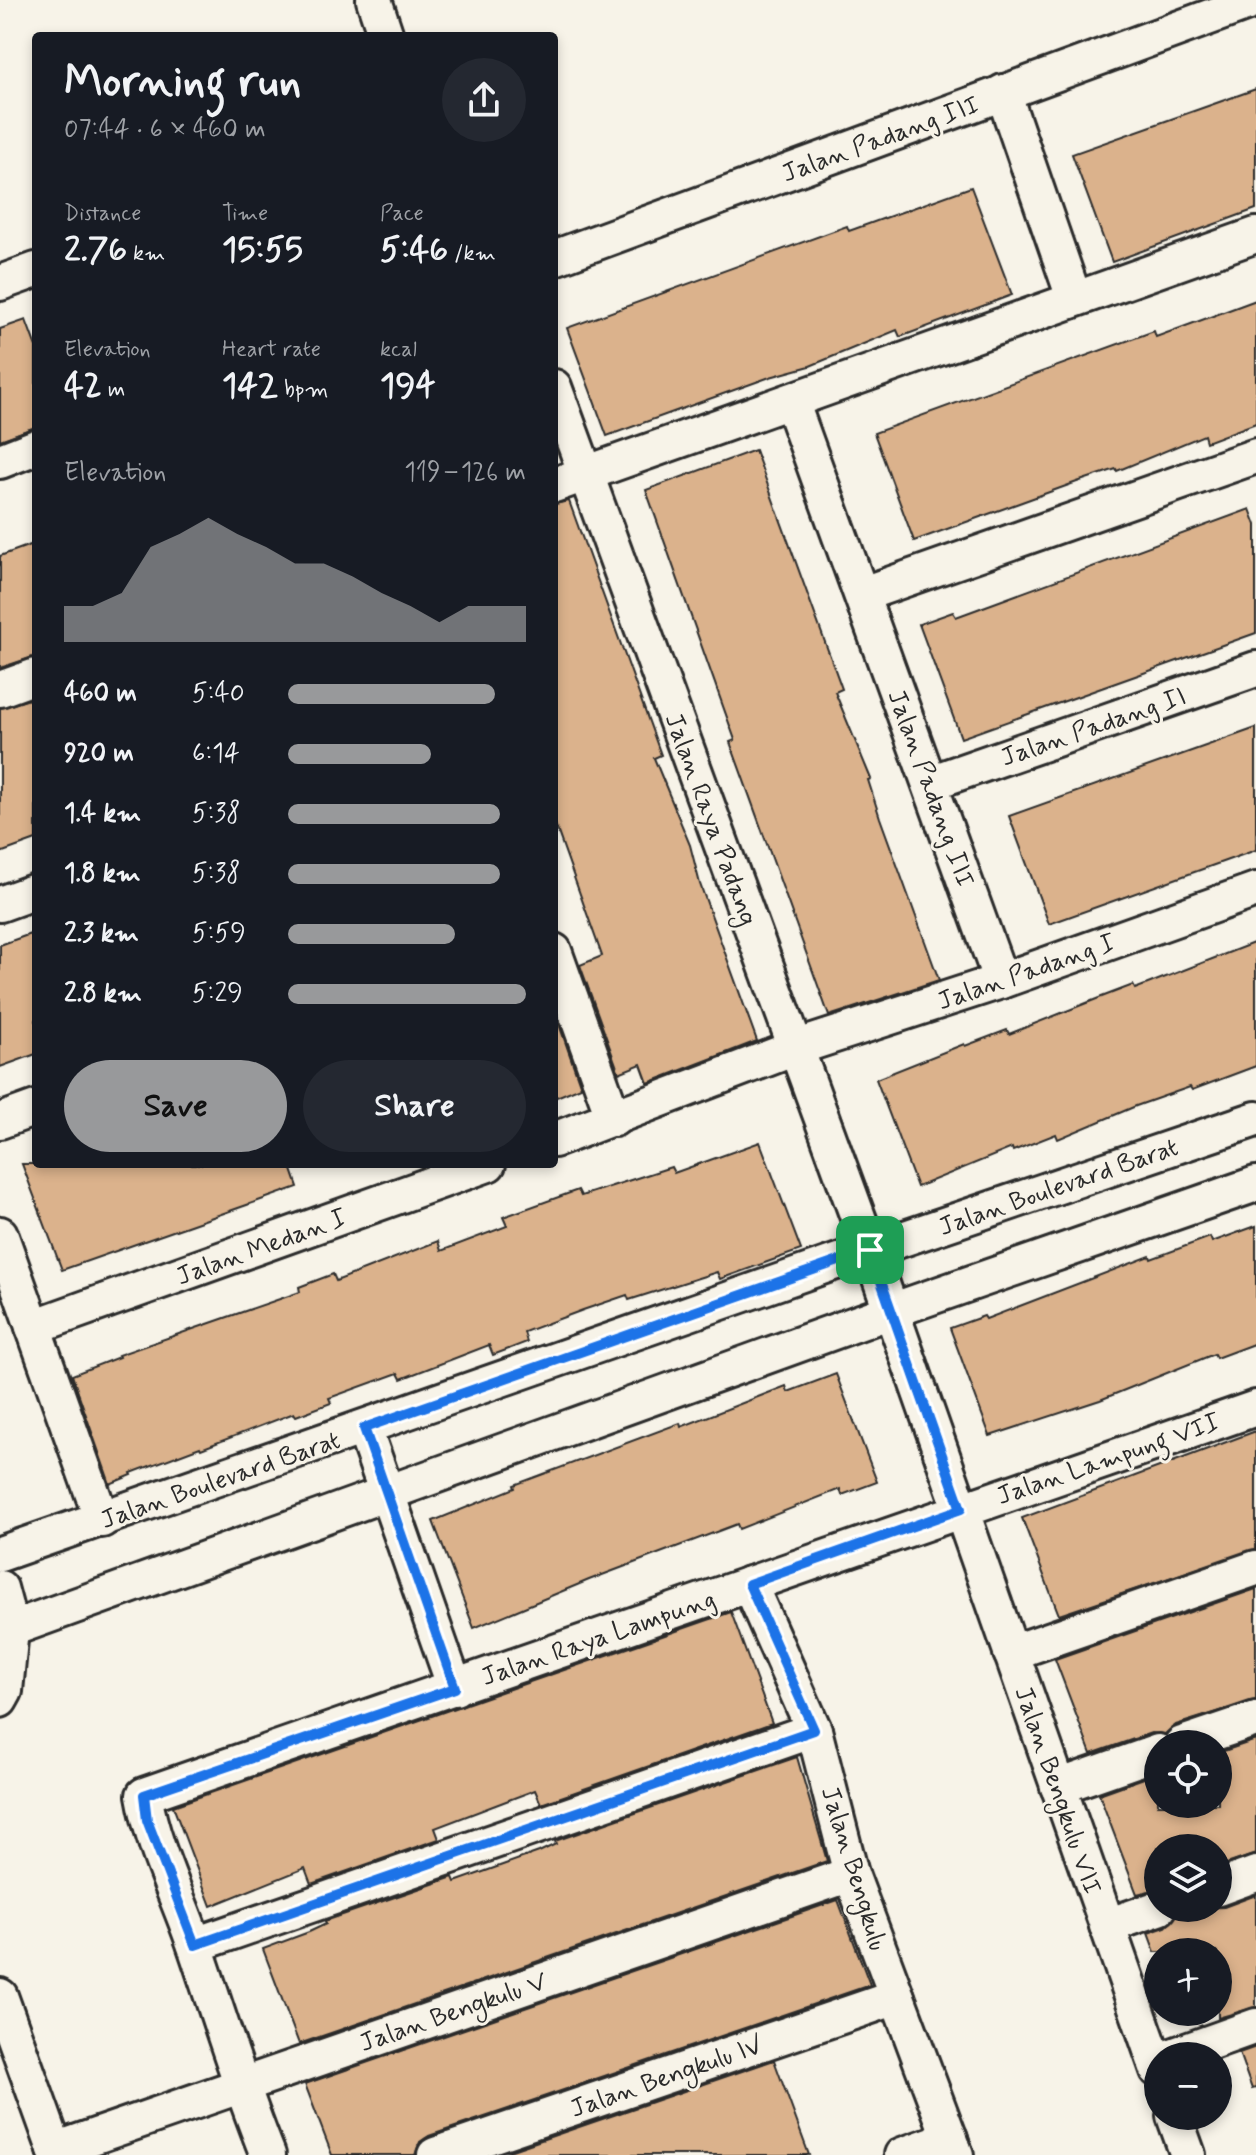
<!DOCTYPE html>
<html lang="en">
<head>
<meta charset="utf-8">
<style>
  :root { --surface:#171b24; --page:#242831; --text:#f1f3f6; --muted:#9ea1a6; --accent:#98999b }
  body { margin:0; font-family:Mynerve,sans-serif; background:var(--page); color:var(--text); height:100vh; display:flex; flex-direction:column; font-size:30px; white-space:nowrap }
  * { box-sizing:border-box; margin:0 }
  p { font-size:26px; color:var(--muted) }
  .icon { flex:none; width:44px; height:44px; fill:none; stroke:currentColor; stroke-width:2; stroke-linecap:round; stroke-linejoin:round }
  .map { position:relative; flex:1; overflow:hidden }
  .drawer { position:absolute; left:32px; top:32px; width:526px; height:1136px; display:flex; flex-direction:column; background:var(--surface); border-radius:8px; box-shadow:0 4px 12px #0003 }
  .drawer>* { flex:none }
  .fabs { position:absolute; left:1144px; top:1730px; display:grid; gap:16px }
  .fabs a { display:grid; place-items:center; width:88px; height:88px; border-radius:50%; background:var(--surface); box-shadow:0 4px 12px #0003; font-size:40px }
  .pin { position:absolute; display:grid; place-items:center; width:68px; height:68px; color:#fff; margin:-34px; border-radius:16px; box-shadow:0 4px 12px #0006 }
  .round { display:grid; place-items:center; flex:none; width:84px; height:84px; border-radius:42px; background:var(--page) }
  .overview { display:flex; align-items:center; justify-content:space-between; height:136px; padding:0 32px }
  h1 { font-size:44px; font-weight:700; line-height:60px }
  .stats { display:grid; grid-template-columns:repeat(3,1fr); gap:12px; height:136px; padding:8px 32px }
  .stats div { display:grid; align-content:center }
  .stats b { font-size:34px; font-weight:700 }
  .stats small { font-size:22px; font-weight:400 }
  .stats p { font-size:22px }
  .chart { height:224px; padding:16px 32px }
  .chart p { display:flex; justify-content:space-between }
  .chart svg { width:100%; height:144px; margin-top:8px; fill:var(--accent); opacity:.7 }
  .button { display:flex; gap:16px; margin-top:auto; padding:16px 32px }
  .button a { flex:1; height:92px; border-radius:48px; background:var(--accent); color:#111; font-size:32px; font-weight:700; line-height:92px; text-align:center }
  .button a+a { background:var(--page); color:var(--text) }
  ul { padding:0 32px; list-style:none; font-size:26px }
  li { display:grid; grid-template-columns:128px 96px 1fr; align-items:center; height:60px }
  li i { height:20px; border-radius:10px; background:var(--accent) }
  .map>svg:first-child { display:block }
</style>
</head>
<body>
<div class="map">
<svg width="1256" height="2155" viewBox="0 0 1256 2155">
  <rect width="100%" height="100%" fill="#f7f3e8"/>
  <filter id="ink" filterUnits="userSpaceOnUse"><feTurbulence type="fractalNoise" baseFrequency=".0125" numOctaves="2"/><feDisplacementMap in="SourceGraphic" scale="16" xChannelSelector="R" yChannelSelector="G"/><feConvolveMatrix kernelMatrix="1 2 1 2 8 2 1 2 1" color-interpolation-filters="sRGB"/></filter>
  <g filter="url(#ink)">
    <!-- building -->
    <g fill="#dbb28c" stroke="#2b2b2b" stroke-width="2">
      <polygon points="1256,89 1256,209 1112,262 1072,154"/>
      <polygon points="971,187 1012,295 900,337 897,330 810,366 770,377 607,436 567,328 847,226 849,231"/>
      <polygon points="1256,300 1256,423 1206,442 1204,435 1117,471 1116,469 1077,482 914,541 874,433 1154,331 1156,337"/>
      <polygon points="26,320 36,347 36,427 0,440 0,329"/>
      <polygon points="755,450 842,689 835,692 871,779 868,780 880,818 939,980 829,1016 730,742 735,740 646,490"/>
      <polygon points="569,501 661,755 654,758 690,845 700,884 757,1041 648,1083 641,1064 619,1073 580,965 602,956 554,821 554,504"/>
      <polygon points="1250,509 1256,525 1256,633 961,738 919,624 953,612 956,617"/>
      <polygon points="36,543 36,656 0,668 0,556"/>
      <polygon points="36,697 36,840 0,853 0,708"/>
      <polygon points="1256,728 1256,850 1049,924 1009,816"/>
      <polygon points="36,932 36,1054 0,1067 0,945"/>
      <polygon points="1256,942 1256,1066 1192,1090 1190,1087 1136,1106 1058,1139 1056,1134 1013,1151 1012,1148 917,1187 876,1079 964,1044 965,1046 1007,1030 1009,1034 1099,998 1133,985 1135,989"/>
      <polygon points="554,1010 581,1087 554,1098"/>
      <polygon points="760,1142 801,1250 720,1279 717,1272 629,1300 627,1295 583,1310 524,1332 527,1342 493,1355 489,1345 401,1379 398,1373 329,1398 331,1403 296,1416 294,1413 201,1449 200,1447 131,1473 132,1475 110,1484 72,1375 119,1357 118,1355 300,1292 299,1287 333,1274 336,1281 438,1241 441,1251 507,1226 503,1217 578,1190 581,1196 671,1167 674,1173"/>
      <polygon points="22,1164 290,1164 298,1187 62,1270"/>
      <polygon points="1256,1226 1256,1343 1216,1358 1214,1354 1100,1400 990,1436 950,1328 984,1316 986,1319 1150,1256 1151,1259 1210,1237 1212,1242"/>
      <polygon points="836,1374 877,1482 842,1495 840,1489 739,1529 737,1524 589,1580 474,1628 433,1521 515,1488 514,1485 680,1423 681,1427 786,1386 788,1392"/>
      <polygon points="1256,1431 1256,1549 1059,1615 1022,1518"/>
      <polygon points="1256,1589 1256,1700 1176,1725 1165,1734 1151,1733 1091,1754 1055,1659"/>
      <polygon points="731,1612 772,1723 541,1804 535,1790 435,1828 439,1839 311,1884 305,1868 211,1906 173,1806"/>
      <polygon points="1256,1740 1256,1854 1218,1867 1218,1848 1158,1848 1158,1889 1137,1894 1099,1794 1158,1773 1158,1804 1218,1804 1218,1753"/>
      <polygon points="797,1757 827,1861 299,2044 263,1949 309,1932 326,1924 325,1921 453,1877 455,1882 539,1852 556,1844 555,1841"/>
      <polygon points="1256,1895 1256,2007 1218,2018 1218,1952 1155,1952 1148,1933 1166,1927 1177,1915 1196,1908 1224,1907"/>
      <polygon points="838,1900 870,1985 429,2136 420,2142 415,2155 332,2155 305,2084"/>
      <polygon points="1256,2047 1256,2088 1252,2089 1239,2053"/>
      <polygon points="774,2060 809,2155 510,2155 509,2151"/>
    </g>
    <g fill="none" stroke-linecap="round" stroke-linejoin="round">
      <defs>
        <g id="minor">
          <polyline points="374,0 386,36"/>
          <polyline points="1003,92 1074,298"/>
          <polyline points="554,258 1256,0"/>
          <polyline points="0,283 36,270"/>
          <polyline points="554,387 870,1250 1158,2070"/>
          <polyline points="791,401 1001,981"/>
          <polyline points="0,461 36,447"/>
          <polyline points="554,485 1256,235"/>
          <polyline points="863,594 1256,456"/>
          <polyline points="0,689 36,676"/>
          <polyline points="930,783 1256,669"/>
          <polyline points="0,904 36,891"/>
          <polyline points="554,951 614,1119"/>
          <polyline points="0,1121 36,1108"/>
          <polyline points="554,1140 795,1048 1001,981 1256,890"/>
          <polyline points="0,1234 102,1520"/>
          <polyline points="33,1327 488,1164"/>
          <polyline points="364,1428 455,1688"/>
          <polyline points="0,1554 870,1250 1256,1119"/>
          <polyline points="749,1584 814,1730 851,1874 956,2155"/>
          <polyline points="0,1588 11,1629 5,1691 0,1700"/>
          <polyline points="11,1629 891,1311 1256,1184"/>
          <polyline points="1011,1653 1256,1568"/>
          <polyline points="1182,1744 1256,1719"/>
          <polyline points="1058,1787 1158,1752"/>
          <polyline points="1218,1888 1256,1874"/>
          <polyline points="1107,1926 1159,1908"/>
          <polyline points="195,1945 814,1730"/>
          <polyline points="0,1996 57,2155"/>
          <polyline points="1172,2056 1256,2026"/>
          <polyline points="1174,2116 1188,2155"/>
          <polyline points="55,2150 851,1874"/>
          <path d="M268 2155C240 2086 219 2016 195 1946 178 1896 153 1848 144 1795L1256 1408"/>
          <polyline points="435,2155 897,1997"/>
          <polyline points="902,2155 950,2138"/>
        </g>
      </defs>
      <!-- minor casing -->
      <use href="#minor" stroke="#2b2b2b" stroke-width="40"/>
      <!-- minor -->
      <use href="#minor" stroke="#f7f3e8" stroke-width="34"/>
    </g>
  </g>
  <g fill="none" stroke-linecap="round" stroke-linejoin="round" filter="url(#ink)">
    <defs>
      <polygon id="route" points="870,1250 961,1509 749,1584 814,1730 195,1945 147,1820 144,1795 455,1688 364,1428"/>
    </defs>
    <!-- route casing -->
    <use href="#route" stroke="#fff" stroke-width="16"/>
    <!-- route -->
    <use href="#route" stroke="#1a73e8" stroke-width="10"/>
  </g>
  <g text-anchor="middle" stroke-width="6" stroke-linejoin="round" paint-order="stroke">
    <!-- street labels -->
    <g font-size="26" fill="#2b2b2b" stroke="#f7f3e8">
      <text transform="translate(880 138) rotate(-20)" y="9">Jalan Padang III</text>
      <text transform="translate(1093 726) rotate(-19)" y="9">Jalan Padang II</text>
      <text transform="translate(932 788) rotate(70)" y="9">Jalan Padang III</text>
      <text transform="translate(712 819) rotate(70)" y="9">Jalan Raya Padang</text>
      <text transform="translate(1026 971) rotate(-19)" y="9">Jalan Padang I</text>
      <text transform="translate(1058 1186) rotate(-19)" y="9">Jalan Boulevard Barat</text>
      <text transform="translate(261 1246) rotate(-20)" y="9">Jalan Medan I</text>
      <text transform="translate(1108 1458) rotate(-19)" y="9">Jalan Lampung VII</text>
      <text transform="translate(220 1479) rotate(-19)" y="9">Jalan Boulevard Barat</text>
      <text transform="translate(598 1637) rotate(-19)" y="9">Jalan Raya Lampung</text>
      <text transform="translate(1059 1790) rotate(71)" y="9">Jalan Bengkulu VII</text>
      <text transform="translate(855 1868) rotate(73)" y="9">Jalan Bengkulu</text>
      <text transform="translate(453 2011) rotate(-19)" y="9">Jalan Bengkulu V</text>
      <text transform="translate(666 2076) rotate(-19)" y="9">Jalan Bengkulu IV</text>
    </g>
  </g>
</svg>
<div class="fabs">
<a><svg class="icon" aria-label="locate" viewBox="0 0 24 24"><circle cx="12" cy="12" r="6"/><path d="M12 2v4M12 18v4M2 12h4M18 12h4"/></svg></a>
<a><svg class="icon" aria-label="layers" viewBox="0 0 24 24"><path d="M12 4l9 5-9 5-9-5zM3 14l9 5 9-5"/></svg></a>
<a>+</a>
<a>−</a>
</div>
<div class="pin" style="left:870px;top:1250px;background:#1e9e55"><svg class="icon" aria-label="arrive" viewBox="0 0 24 24"><path d="M6 21V4h12l-3 4 3 4H6"/></svg></div>
<section class="drawer">
<div class="overview"><div><h1>Morning run</h1><p>07:44 · 6 × 460 m</p></div><a class="round"><svg class="icon" aria-label="share" viewBox="0 0 24 24"><path d="M12 15V3M7 8l5-5 5 5M5 13v7h14v-7"/></svg></a></div>
<div class="stats">
<div><p>Distance</p><b>2.76<small> km</small></b></div>
<div><p>Time</p><b>15:55</b></div>
<div><p>Pace</p><b>5:46<small> /km</small></b></div>
</div>
<div class="stats">
<div><p>Elevation</p><b>42<small> m</small></b></div>
<div><p>Heart rate</p><b>142<small> bpm</small></b></div>
<div><p>kcal</p><b>194</b></div>
</div>
<div class="chart"><p><span>Elevation</span>119–126 m</p>
<svg viewBox="0 0 160 44" preserveAspectRatio="none"><path d="M0 44V33L10 33L20 29L30 15L40 11L50 6L60 11L70 15L80 20L90 20L100 24L110 29L120 33L130 38L140 33L150 33L160 33V44z"/></svg>
</div>
<ul>
<li><b>460 m</b>5:40<i style="width:87%"></i></li>
<li><b>920 m</b>6:14<i style="width:60%"></i></li>
<li><b>1.4 km</b>5:38<i style="width:89%"></i></li>
<li><b>1.8 km</b>5:38<i style="width:89%"></i></li>
<li><b>2.3 km</b>5:59<i style="width:70%"></i></li>
<li><b>2.8 km</b>5:29<i style="width:100%"></i></li>
</ul>
<div class="button"><a>Save</a><a>Share</a></div>
</section>
</div>
</body>
</html>
